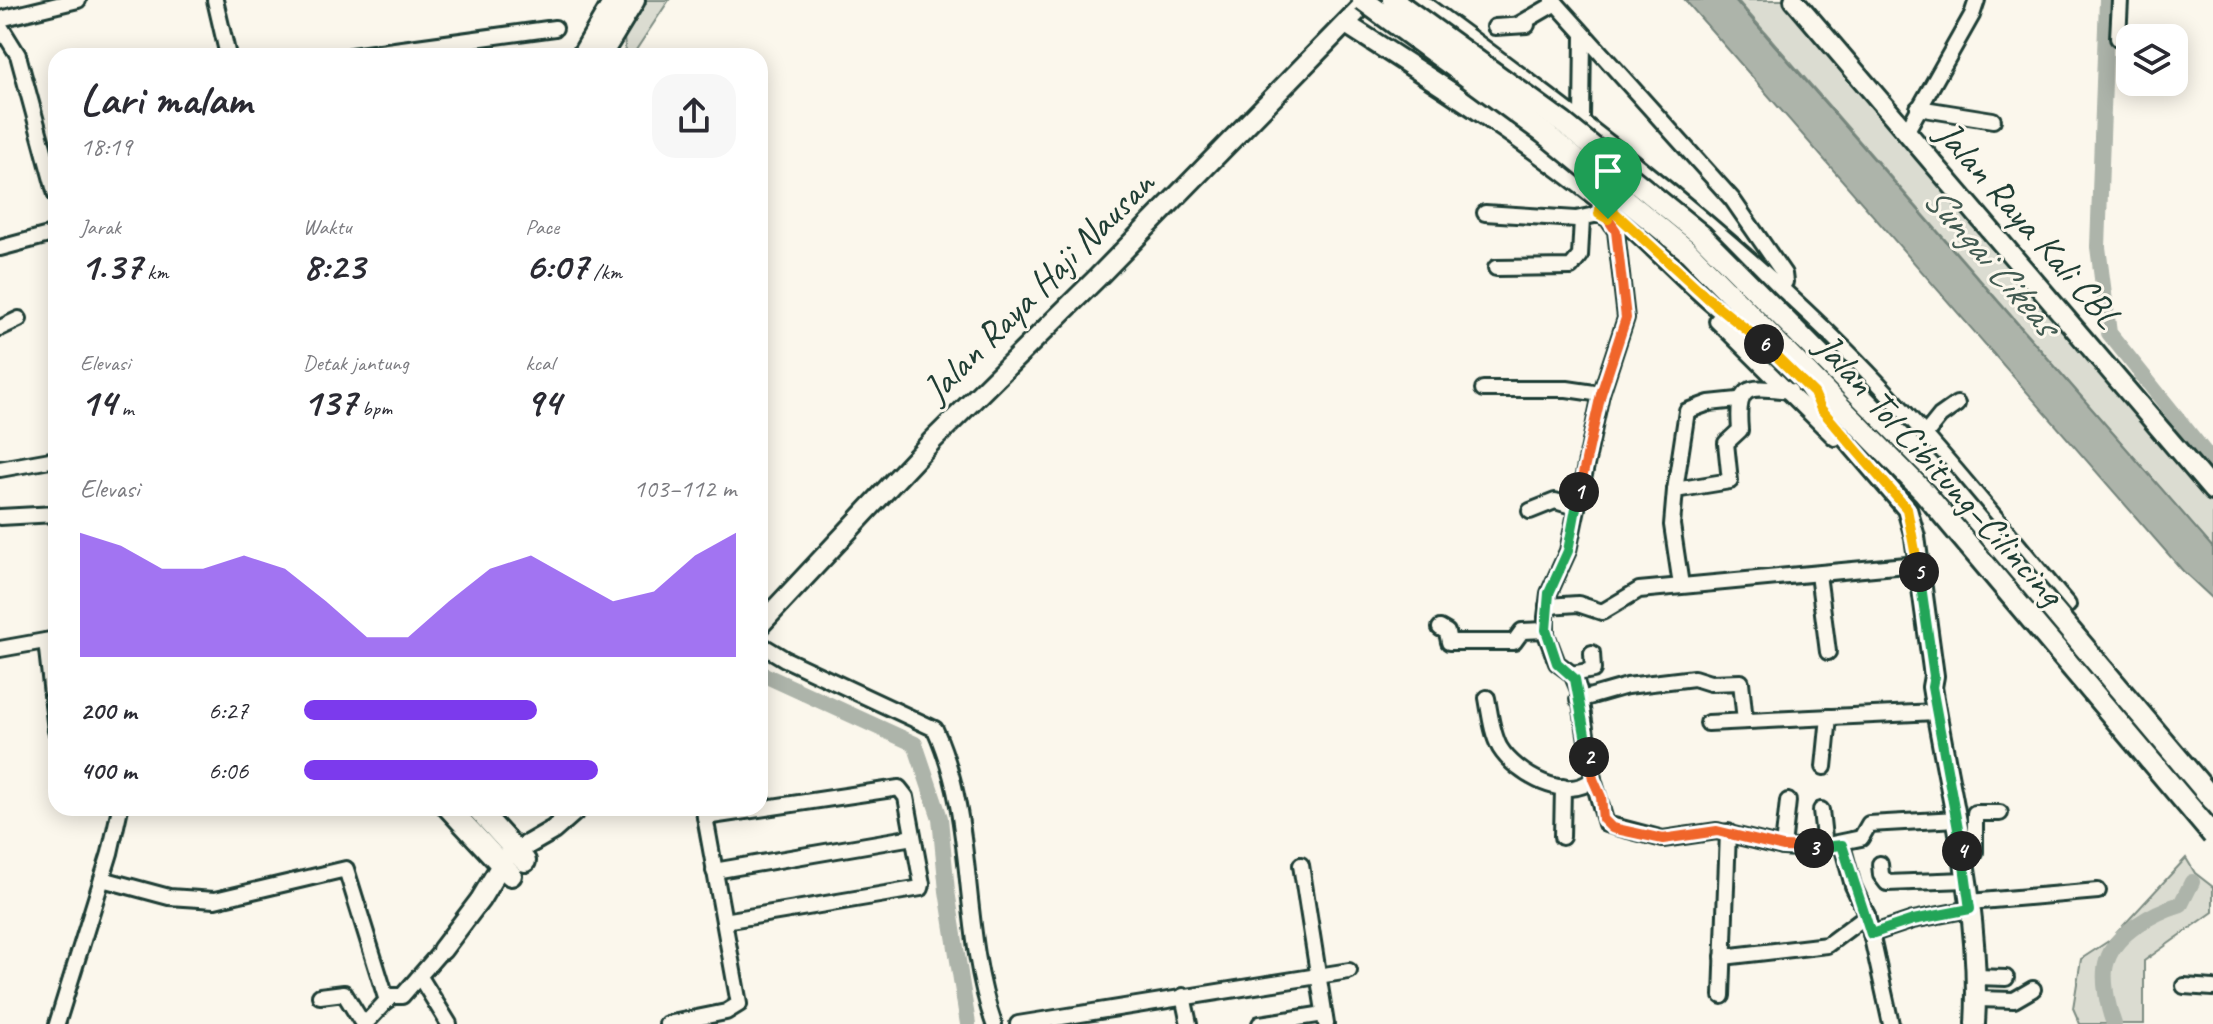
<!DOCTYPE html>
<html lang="id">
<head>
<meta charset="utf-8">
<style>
  :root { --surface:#fff; --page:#f7f7f7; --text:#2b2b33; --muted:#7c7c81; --accent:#7c3aed }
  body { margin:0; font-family:Caveat,sans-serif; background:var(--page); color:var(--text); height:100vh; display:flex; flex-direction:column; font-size:30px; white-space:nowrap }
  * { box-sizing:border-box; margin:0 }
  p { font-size:26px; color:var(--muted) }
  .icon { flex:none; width:44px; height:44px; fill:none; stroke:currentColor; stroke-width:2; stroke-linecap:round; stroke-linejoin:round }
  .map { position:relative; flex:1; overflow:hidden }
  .side { position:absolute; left:48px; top:48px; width:720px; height:768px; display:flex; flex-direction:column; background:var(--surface); border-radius:24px; box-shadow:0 4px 20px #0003 }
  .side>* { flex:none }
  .fabs { position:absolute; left:2116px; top:24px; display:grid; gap:16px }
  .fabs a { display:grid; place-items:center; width:72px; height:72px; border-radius:16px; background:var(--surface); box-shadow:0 4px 20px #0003; font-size:40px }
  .pin { position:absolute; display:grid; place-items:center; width:68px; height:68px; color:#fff; margin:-82px -34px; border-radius:50% 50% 50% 0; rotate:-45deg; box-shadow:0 0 8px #0007 }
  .pin .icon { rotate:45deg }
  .km { position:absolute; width:40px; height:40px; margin:-20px; border-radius:50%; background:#222; color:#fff; font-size:22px; line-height:40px; text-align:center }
  .round { display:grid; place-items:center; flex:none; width:84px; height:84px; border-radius:24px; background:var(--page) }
  .overview { display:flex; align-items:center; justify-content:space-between; height:136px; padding:0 32px }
  h1 { font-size:44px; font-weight:700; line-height:60px }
  .stats { display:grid; grid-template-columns:repeat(3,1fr); gap:12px; height:136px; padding:8px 32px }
  .stats div { display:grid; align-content:center }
  .stats b { font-size:40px; font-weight:700 }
  .stats small { font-size:22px; font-weight:400 }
  .stats p { font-size:22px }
  .chart { height:224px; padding:16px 32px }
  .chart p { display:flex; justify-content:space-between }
  .chart svg { width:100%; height:144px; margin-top:8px; fill:var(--accent); opacity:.7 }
  ul { padding:0 32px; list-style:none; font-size:26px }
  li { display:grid; grid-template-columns:128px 96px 1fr; align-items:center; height:60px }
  li i { height:20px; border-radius:10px; background:var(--accent) }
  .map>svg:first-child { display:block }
</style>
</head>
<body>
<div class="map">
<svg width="2213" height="1024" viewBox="0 0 2213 1024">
  <rect width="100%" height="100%" fill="#fbf7ec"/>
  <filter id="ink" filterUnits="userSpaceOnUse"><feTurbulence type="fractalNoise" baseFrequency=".0125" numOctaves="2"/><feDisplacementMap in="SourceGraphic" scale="16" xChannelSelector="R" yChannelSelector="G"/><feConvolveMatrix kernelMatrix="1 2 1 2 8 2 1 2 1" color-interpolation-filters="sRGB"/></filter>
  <g filter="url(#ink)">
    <!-- green -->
    <g fill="#dbdcd1" stroke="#7d8c82" stroke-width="2">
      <polygon points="620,0 669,0 632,56 626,56"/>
      <polygon points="1737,0 1794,0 2213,499 2213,548"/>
      <polygon points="2186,858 2195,873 2213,887 2213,912 2144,961 2144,1024 2080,1024 2073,1008 2081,959 2110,940"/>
    </g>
    <!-- water -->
    <polygon fill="#adb4aa" stroke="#74847b" stroke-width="2" points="1685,0 1735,0 2213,548 2213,599 2183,571"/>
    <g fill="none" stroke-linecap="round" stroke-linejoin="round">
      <!-- river -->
      <g stroke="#adb4aa" stroke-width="16">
        <polyline points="2107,0 2098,247 2109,333 2213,463"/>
        <polyline points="760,673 915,744 940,818 947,891 968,1024"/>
        <path d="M2114 1024C2108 1008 2101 977 2107 961 2116 932 2155 912 2181 904L2192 882"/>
      </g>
      <defs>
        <g id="minor">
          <polyline points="215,0 228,56"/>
          <path d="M1419 0C1568 109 1714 219 1845 349 1925 429 1996 519 2068 605"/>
          <polyline points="1553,0 1732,199 1784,274 1785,282 1774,294"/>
          <polyline points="0,19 78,0"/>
          <polyline points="1518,25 1556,3"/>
          <polyline points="0,26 18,55 56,195"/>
          <polyline points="1495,27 1527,25"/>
          <polyline points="2118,38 2120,0"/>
          <polyline points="351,56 555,28"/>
          <polyline points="1918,108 1993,120"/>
          <polyline points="1582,118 1583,35"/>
          <polyline points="1906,132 1972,15 1977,0"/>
          <polyline points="1485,213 1576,219 1599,214 1608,219 1616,231 1626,318 1601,394 1568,551 1549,593 1546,617 1546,634 1557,663 1572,674 1579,690 1593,779 1606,824 1663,839 1717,831 1783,847 1808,849 1861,838 1869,824 1957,819"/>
          <polyline points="0,248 56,233"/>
          <polyline points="1496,268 1571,267 1580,256 1582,219"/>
          <polyline points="1758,280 1717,321 1835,438"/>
          <polyline points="0,328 19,319"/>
          <polyline points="1483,389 1567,389 1601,394"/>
          <polyline points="1923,437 1940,416 1957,404"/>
          <polyline points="0,469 56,459"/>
          <polyline points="1675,490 1687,411 1709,403 1738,400"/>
          <polyline points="1530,511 1555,501 1575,507"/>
          <polyline points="0,517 56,514"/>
          <polyline points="1818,574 1828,652"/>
          <path d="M1681 585 1672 525 1675 490 1730 481 1726 443 1740 430C1736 382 1749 387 1790 391"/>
          <polyline points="1547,606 1578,604 1602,612 1639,590 1917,564"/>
          <polyline points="1440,628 1447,632 1449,642 1514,642 1522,631 1546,630"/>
          <polyline points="46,641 56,731"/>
          <path d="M760 644 785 659 935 729C977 822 960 928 994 1024"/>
          <polyline points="0,649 56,639"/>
          <polyline points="1572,674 1593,670 1592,653"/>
          <path d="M1487 698C1490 714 1492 734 1500 748 1516 774 1567 803 1593 779"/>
          <polyline points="1578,700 1627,686 1694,678 1710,683 1741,682 1745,721"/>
          <polyline points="1708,723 1936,712"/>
          <polyline points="1824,767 1829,717"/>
          <polyline points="1821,810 1825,847"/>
          <polyline points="705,817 899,788 906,797 922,884 921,888 724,921"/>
          <polyline points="1562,837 1563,787"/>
          <polyline points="1842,845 1853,886 1867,915 1891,1024"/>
          <polyline points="1783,847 1788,801"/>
          <polyline points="1962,856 1975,852 1975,813 2000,813"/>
          <polyline points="1880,864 1881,875 1887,883 1966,880"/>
          <polyline points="1301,865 1326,1024"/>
          <polyline points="714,871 913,837"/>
          <polyline points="102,879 169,897 215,900 346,869 387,1001"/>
          <polyline points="1969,902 2098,891"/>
          <polyline points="1871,934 1913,920 1970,909"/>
          <polyline points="1723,957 1827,945 1867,915"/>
          <polyline points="420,977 449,1024"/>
          <polyline points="1976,977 2006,978"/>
          <polyline points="2184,986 2213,988"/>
          <polyline points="320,996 344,993 363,1024"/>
          <polyline points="1183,996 1189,1024"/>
          <polyline points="1722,996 1728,832"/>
          <polyline points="1977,999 2014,1000 2033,989"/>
          <polyline points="57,1024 110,853 120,808"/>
          <polyline points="365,1024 391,996 402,996 442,950"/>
          <polyline points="667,1024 726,1012 739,1004 704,811"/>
          <polyline points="1018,1024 1349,971"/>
          <polyline points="1260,1024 1324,1014"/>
        </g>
        <g id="major">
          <polyline points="1794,0 2213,491"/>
          <path d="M1346 24C1433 80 1520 135 1601 200 1641 232 1675 270 1713 303 1750 335 1801 363 1821 409L1907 509 1915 537 1934 676 1932 687C1950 798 1982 911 1975 1024"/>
          <polyline points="760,625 933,440 1097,278 1368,0"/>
          <polyline points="442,950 480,900 506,857 553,830 578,808"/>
        </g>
        <g id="highway">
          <polyline points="582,56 615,0"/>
          <polyline points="600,56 634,0"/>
          <polyline points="449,808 511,875"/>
          <polyline points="477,808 525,861"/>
        </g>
      </defs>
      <!-- minor casing -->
      <use href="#minor" stroke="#1f3d34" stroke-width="20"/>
      <!-- major casing -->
      <use href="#major" stroke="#1f3d34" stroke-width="24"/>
      <!-- highway casing -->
      <use href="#highway" stroke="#1f3d34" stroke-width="26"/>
      <!-- minor -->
      <use href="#minor" stroke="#fbf7ec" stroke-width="14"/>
      <!-- major -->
      <use href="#major" stroke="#fbf7ec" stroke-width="18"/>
      <!-- highway -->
      <use href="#highway" stroke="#fbf7ec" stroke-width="20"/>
      <defs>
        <g id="highway-bridge">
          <polyline points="1363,0 1544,133 1688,251 1924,492 2213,835"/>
          <polyline points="1393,0 1563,123 1701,235 1943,480 2213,800"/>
        </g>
      </defs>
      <!-- highway-bridge casing -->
      <use href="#highway-bridge" stroke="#1f3d34" stroke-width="26" stroke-linecap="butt"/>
      <!-- highway-bridge -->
      <use href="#highway-bridge" stroke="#fbf7ec" stroke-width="20"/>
    </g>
  </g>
  <g fill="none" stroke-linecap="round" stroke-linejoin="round" filter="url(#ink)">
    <defs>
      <polyline id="split-1" points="1579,492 1601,394 1626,318 1616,231 1608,219"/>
      <polyline id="split-2" points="1579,492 1568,551 1549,593 1546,630 1557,663 1575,679 1589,757"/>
      <polyline id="split-3" points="1589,757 1593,779 1601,797 1603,819 1612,828 1663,839 1717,831 1783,847 1814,848"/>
      <polyline id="split-4" points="1814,848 1842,845 1871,934 1913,920 1970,909 1962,851"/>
      <polyline id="split-5" points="1919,572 1934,676 1932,687 1962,851"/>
      <polyline id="split-6" points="1764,344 1814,393 1821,409 1907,509 1919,572"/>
      <polyline id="split-7" points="1608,219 1599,214 1602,201 1710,300 1764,344"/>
    </defs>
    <!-- split-1 casing -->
    <use href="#split-1" stroke="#fff" stroke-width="16"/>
    <!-- split-2 casing -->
    <use href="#split-2" stroke="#fff" stroke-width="16"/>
    <!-- split-3 casing -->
    <use href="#split-3" stroke="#fff" stroke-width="16"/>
    <!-- split-4 casing -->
    <use href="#split-4" stroke="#fff" stroke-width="16"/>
    <!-- split-5 casing -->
    <use href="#split-5" stroke="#fff" stroke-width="16"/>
    <!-- split-6 casing -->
    <use href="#split-6" stroke="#fff" stroke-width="16"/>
    <!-- split-7 casing -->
    <use href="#split-7" stroke="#fff" stroke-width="16"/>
    <!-- split-1 -->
    <use href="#split-1" stroke="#f0652b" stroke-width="10"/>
    <!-- split-2 -->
    <use href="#split-2" stroke="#22a559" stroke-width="10"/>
    <!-- split-3 -->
    <use href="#split-3" stroke="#f0652b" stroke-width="10"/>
    <!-- split-4 -->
    <use href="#split-4" stroke="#22a559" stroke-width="10"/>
    <!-- split-5 -->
    <use href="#split-5" stroke="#22a559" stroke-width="10"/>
    <!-- split-6 -->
    <use href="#split-6" stroke="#f5b400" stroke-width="10"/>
    <!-- split-7 -->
    <use href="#split-7" stroke="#f5b400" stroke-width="10"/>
  </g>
  <g text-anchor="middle" stroke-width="6" stroke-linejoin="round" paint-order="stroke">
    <!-- street labels -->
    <g font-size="38" fill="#1f3d34" stroke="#fbf7ec">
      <text transform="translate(2029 224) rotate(49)" y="13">Jalan Raya Kali CBL</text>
      <text transform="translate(1038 286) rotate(-45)" y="13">Jalan Raya Haji Nausan</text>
      <text transform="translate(1940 469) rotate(48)" y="13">Jalan Tol Cibitung–Cilincing</text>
    </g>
    <!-- water labels -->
    <g font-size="40" font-style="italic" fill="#425b52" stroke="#fbf7ec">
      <text transform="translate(1992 259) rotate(49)" y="14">Sungai Cikeas</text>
    </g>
  </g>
</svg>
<div class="fabs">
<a><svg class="icon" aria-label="layers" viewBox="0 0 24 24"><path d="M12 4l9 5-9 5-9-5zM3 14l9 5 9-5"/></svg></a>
</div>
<div class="pin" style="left:1608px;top:219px;background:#1e9e55"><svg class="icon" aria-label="arrive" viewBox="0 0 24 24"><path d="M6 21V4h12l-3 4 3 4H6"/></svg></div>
<b class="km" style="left:1579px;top:492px">1</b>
<b class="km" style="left:1589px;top:757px">2</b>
<b class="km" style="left:1814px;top:848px">3</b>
<b class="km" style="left:1962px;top:851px">4</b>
<b class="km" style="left:1919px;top:572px">5</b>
<b class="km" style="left:1764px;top:344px">6</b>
<section class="side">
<div class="overview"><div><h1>Lari malam</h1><p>18:19</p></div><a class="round"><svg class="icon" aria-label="share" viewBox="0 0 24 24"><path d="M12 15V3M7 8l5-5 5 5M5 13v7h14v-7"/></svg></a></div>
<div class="stats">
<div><p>Jarak</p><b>1.37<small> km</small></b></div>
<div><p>Waktu</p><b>8:23</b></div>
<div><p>Pace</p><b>6:07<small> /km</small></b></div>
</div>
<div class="stats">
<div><p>Elevasi</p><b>14<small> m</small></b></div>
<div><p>Detak jantung</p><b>137<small> bpm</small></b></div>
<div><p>kcal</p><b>94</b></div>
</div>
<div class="chart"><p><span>Elevasi</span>103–112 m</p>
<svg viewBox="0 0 160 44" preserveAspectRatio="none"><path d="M0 44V6L10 10L20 17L30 17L40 13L50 17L60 27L70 38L80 38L90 27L100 17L110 13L120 20L130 27L140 24L150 13L160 6V44z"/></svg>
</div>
<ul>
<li><b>200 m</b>6:27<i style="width:54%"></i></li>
<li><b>400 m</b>6:06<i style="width:68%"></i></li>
</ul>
</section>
</div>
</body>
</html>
